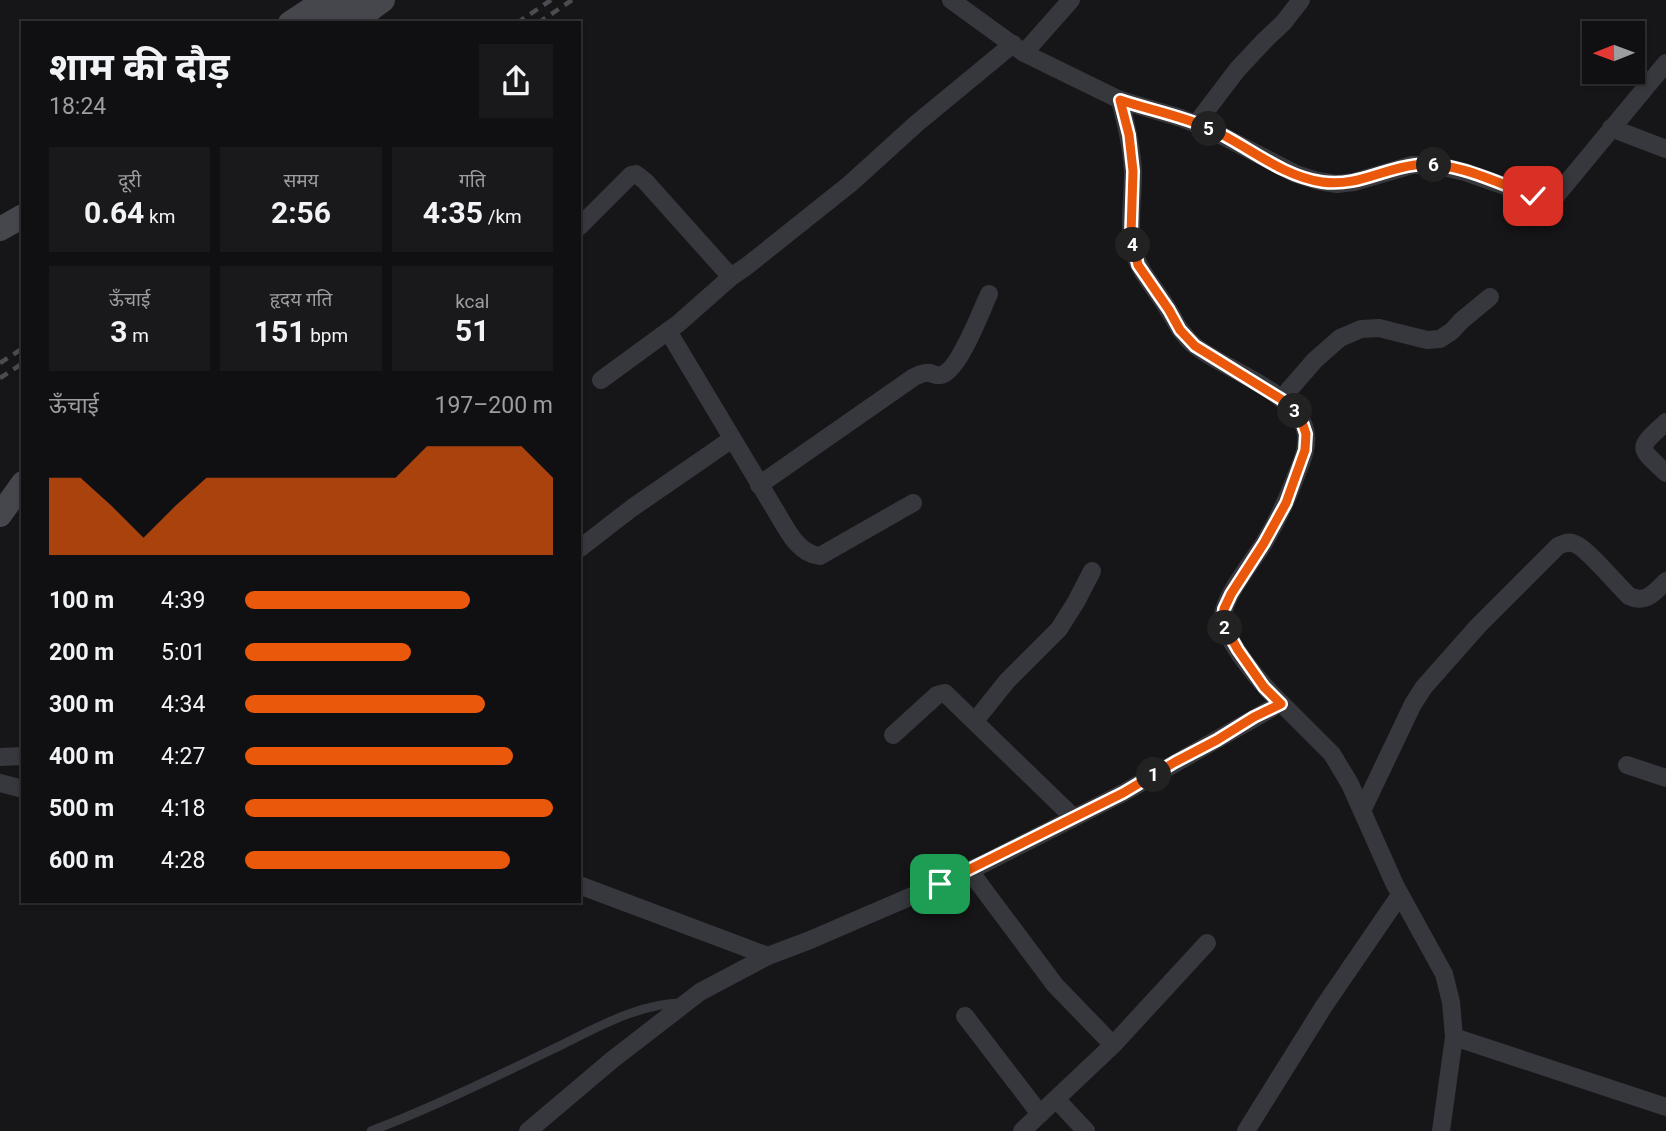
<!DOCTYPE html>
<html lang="hi">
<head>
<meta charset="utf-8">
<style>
  :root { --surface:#101012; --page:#19191b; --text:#f1f3f6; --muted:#9c9d9f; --line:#303032; --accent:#ea580c }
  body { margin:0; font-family:Roboto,"Noto Sans Devanagari",sans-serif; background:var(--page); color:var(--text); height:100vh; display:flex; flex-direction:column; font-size:26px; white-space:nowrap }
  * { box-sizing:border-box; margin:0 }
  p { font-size:23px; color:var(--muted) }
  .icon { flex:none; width:38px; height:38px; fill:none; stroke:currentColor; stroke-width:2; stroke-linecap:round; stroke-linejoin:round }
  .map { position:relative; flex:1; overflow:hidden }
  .drawer { position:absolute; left:21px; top:21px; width:560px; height:882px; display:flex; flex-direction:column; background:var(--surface); border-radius:0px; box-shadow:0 2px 5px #0004,0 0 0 2px var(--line) }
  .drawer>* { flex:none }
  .needle { width:46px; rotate:269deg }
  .fabs { position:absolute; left:1582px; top:21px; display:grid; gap:14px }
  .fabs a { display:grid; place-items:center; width:63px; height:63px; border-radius:0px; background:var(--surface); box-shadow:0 2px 5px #0004,0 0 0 2px var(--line); font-size:35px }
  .pin { position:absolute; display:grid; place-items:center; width:60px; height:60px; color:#fff; margin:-30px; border-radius:14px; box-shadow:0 4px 10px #0006 }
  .km { position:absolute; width:35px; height:35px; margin:-18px; border-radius:50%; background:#222; color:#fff; font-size:19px; line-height:35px; text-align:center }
  .round { display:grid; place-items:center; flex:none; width:74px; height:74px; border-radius:0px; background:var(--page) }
  .headline { display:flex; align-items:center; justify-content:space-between; height:119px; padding:0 28px }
  h1 { font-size:38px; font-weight:700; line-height:52px }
  .metrics { display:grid; grid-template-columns:repeat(3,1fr); gap:10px; height:119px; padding:7px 28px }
  .metrics div { display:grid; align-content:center; border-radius:0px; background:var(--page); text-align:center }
  .metrics b { font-size:30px; font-weight:700 }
  .metrics small { font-size:19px; font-weight:400 }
  .metrics p { font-size:19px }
  .chart { height:196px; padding:14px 28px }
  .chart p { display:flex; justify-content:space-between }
  .chart svg { width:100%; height:126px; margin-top:7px; fill:var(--accent); opacity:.7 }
  ul { padding:0 28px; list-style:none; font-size:23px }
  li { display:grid; grid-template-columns:112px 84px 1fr; align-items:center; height:52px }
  li i { height:18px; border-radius:9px; background:var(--accent) }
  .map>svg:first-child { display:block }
</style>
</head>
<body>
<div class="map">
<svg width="1666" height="1131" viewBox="0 0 1666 1131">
  <rect width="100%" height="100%" fill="#161618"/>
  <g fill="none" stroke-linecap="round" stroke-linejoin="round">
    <!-- lane -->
    <path stroke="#37383d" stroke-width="9" d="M371 1131C431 1108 493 1078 551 1050 591 1031 637 1003 682 1003"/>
    <!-- street -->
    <g stroke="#37383d" stroke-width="18">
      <polyline points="951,0 1024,53 1120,100 1181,118 1211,130 1296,174 1318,181 1337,184 1354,182 1412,165 1435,165 1465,172 1539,198 1545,199 1556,196 1666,63"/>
      <polyline points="1024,53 1071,0"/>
      <polyline points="1196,124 1237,70 1264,41 1284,22 1301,0"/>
      <polyline points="1611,128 1666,149"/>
      <polyline points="579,227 631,175 636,174 645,181 731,277"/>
      <path d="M668 331 774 508C785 526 797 554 820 556L913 503"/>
      <polyline points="601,380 679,323 731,277 747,266 851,183 916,124 1013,44"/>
      <polyline points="1281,399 1315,360 1340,338 1361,329 1379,328 1427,340 1440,339 1452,331 1461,321 1490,297"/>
      <path d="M1666 422C1637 449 1637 446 1666 473"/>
      <path d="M759 485 914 377C919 375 924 372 930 373 934 374 936 376 941 375 959 371 981 311 989 294"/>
      <polyline points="579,549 632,508 732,439"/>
      <polyline points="1281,703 1332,754 1350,784 1395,885 1444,974 1451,1002 1454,1037 1441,1131"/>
      <polyline points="975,721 1007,681 1059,629 1076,602 1092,571"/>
      <polyline points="893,735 937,695 945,693 1073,817"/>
      <polyline points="0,757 23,756"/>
      <polyline points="1627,765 1666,778"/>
      <polyline points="0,783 23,789"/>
      <path d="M1362 811 1413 704 1424 687 1478 626 1558 546C1564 543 1569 541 1575 544 1587 548 1617 585 1629 596 1646 604 1654 593 1666 581"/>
      <polyline points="969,870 1055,985 1113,1045 1022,1131"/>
      <polyline points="579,885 768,956"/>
      <polyline points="965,1016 1040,1114"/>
      <polyline points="1454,1037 1666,1107"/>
      <polyline points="1113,1045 1207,943"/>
      <polyline points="1056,1099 1086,1131"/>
      <path d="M528 1131 612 1060 700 992 768 956 810 940 940 884 985 863 1123 793 1281 703C1265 688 1222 639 1223 616 1224 596 1253 561 1264 543 1276 523 1286 502 1294 481 1299 467 1308 451 1306 435 1303 394 1222 369 1194 345 1190 342 1186 337 1183 333 1177 327 1174 318 1169 311 1158 291 1140 274 1134 252 1128 226 1133 199 1133 173 1132 148 1126 124 1120 100"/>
      <polyline points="1246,1131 1324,1006 1400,895"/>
    </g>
    <!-- secondary -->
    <g stroke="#45474d" stroke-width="24">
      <polyline points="290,23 325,0"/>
      <polyline points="321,23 354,0"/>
      <polyline points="352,23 383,0"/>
      <polyline points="0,229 23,216"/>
      <polyline points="0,515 23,483"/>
    </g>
    <!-- rail -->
    <g stroke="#4a4c52" stroke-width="4.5" stroke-dasharray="9 7" stroke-linecap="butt">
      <polyline points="517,23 551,0"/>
      <polyline points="538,23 572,0"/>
      <polyline points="0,363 23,348"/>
      <polyline points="0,378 23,363"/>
    </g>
  </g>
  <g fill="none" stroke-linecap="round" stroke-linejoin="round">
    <defs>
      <path id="route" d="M940 884 1123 793 1175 762 1217 740 1254 717 1281 704 1264 687 1238 650 1225 627 1223 617 1224 609 1231 594 1264 543 1286 503 1305 450 1306 434 1300 416 1281 399 1195 346 1180 330 1169 310 1138 265 1131 234 1133 171 1129 135 1120 100C1150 110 1182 116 1211 129 1248 146 1281 176 1322 182 1357 187 1382 169 1415 165 1453 160 1498 183 1533 196"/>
    </defs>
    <!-- route casing -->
    <use href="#route" stroke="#fff" stroke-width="14"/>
    <!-- route -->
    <use href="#route" stroke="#ea580c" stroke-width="9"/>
  </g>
</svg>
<div class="fabs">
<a><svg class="needle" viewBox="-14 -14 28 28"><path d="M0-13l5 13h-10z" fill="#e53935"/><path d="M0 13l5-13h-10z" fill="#9c9d9f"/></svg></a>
</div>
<div class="pin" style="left:940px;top:884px;background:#1e9e55"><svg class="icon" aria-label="arrive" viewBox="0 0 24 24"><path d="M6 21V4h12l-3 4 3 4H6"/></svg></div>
<div class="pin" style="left:1533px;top:196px;background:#d93025"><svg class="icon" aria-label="check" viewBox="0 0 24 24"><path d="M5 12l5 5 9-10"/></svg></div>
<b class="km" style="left:1154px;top:775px">1</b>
<b class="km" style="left:1225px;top:628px">2</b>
<b class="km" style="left:1295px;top:411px">3</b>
<b class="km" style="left:1133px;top:245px">4</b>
<b class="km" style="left:1209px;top:129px">5</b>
<b class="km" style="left:1434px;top:165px">6</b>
<section class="drawer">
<div class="headline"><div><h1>शाम की दौड़</h1><p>18:24</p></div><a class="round"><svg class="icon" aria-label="share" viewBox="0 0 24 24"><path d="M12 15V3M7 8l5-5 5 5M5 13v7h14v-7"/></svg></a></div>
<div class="metrics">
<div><p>दूरी</p><b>0.64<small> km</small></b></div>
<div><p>समय</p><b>2:56</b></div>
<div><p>गति</p><b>4:35<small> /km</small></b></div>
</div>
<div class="metrics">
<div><p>ऊँचाई</p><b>3<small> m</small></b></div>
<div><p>हृदय गति</p><b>151<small> bpm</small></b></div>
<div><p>kcal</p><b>51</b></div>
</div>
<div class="chart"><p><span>ऊँचाई</span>197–200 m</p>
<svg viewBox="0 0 160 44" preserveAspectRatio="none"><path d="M0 44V17L10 17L20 27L30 38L40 27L50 17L60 17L70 17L80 17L90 17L100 17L110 17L120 6L130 6L140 6L150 6L160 17V44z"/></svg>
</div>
<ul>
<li><b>100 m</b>4:39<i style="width:73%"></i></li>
<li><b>200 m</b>5:01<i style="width:54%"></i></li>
<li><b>300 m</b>4:34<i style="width:78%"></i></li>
<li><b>400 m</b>4:27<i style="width:87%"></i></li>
<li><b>500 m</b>4:18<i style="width:100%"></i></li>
<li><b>600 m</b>4:28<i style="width:86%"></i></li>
</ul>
</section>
</div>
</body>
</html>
